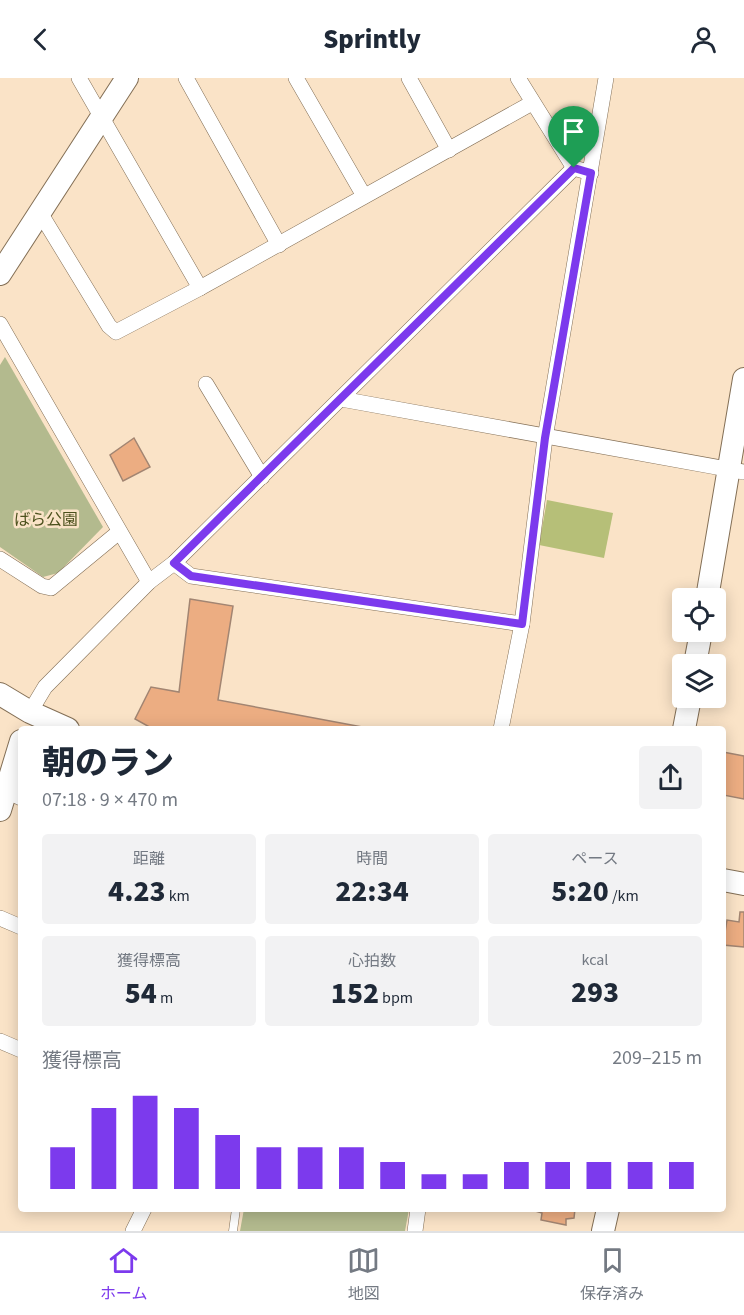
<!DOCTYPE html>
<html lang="ja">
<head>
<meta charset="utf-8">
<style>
  :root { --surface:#fff; --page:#f2f2f3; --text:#1f2937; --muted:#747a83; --line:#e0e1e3; --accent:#7c3aed }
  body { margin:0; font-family:"Source Sans 3","Noto Sans JP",sans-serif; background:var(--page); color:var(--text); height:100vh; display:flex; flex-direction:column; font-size:22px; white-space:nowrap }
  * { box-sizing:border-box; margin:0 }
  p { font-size:20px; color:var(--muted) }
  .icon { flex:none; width:33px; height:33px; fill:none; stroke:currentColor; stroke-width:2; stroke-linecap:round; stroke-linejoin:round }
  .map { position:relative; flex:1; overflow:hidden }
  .details { position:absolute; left:18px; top:648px; width:708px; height:486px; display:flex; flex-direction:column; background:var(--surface); border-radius:6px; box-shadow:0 3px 15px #0003 }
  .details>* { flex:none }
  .fabs { position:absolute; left:672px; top:510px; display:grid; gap:12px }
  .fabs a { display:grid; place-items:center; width:54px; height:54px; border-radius:6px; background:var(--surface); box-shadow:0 3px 15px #0003; font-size:30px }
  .pin { position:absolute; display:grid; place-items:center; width:51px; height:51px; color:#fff; margin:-62px -26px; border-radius:50% 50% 50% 0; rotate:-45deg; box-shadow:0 0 6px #0007 }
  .pin .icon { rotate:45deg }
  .round { display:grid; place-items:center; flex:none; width:63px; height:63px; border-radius:6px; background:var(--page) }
  .overview { display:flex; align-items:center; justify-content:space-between; height:102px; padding:0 24px }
  h1 { font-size:33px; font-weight:800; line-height:45px }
  .figures { display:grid; grid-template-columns:repeat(3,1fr); gap:9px; height:102px; padding:6px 24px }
  .figures div { display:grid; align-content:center; border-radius:6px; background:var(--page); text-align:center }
  .figures b { font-size:30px; font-weight:800 }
  .figures small { font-size:16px; font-weight:400 }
  .figures p { font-size:16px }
  .chart { height:168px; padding:12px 24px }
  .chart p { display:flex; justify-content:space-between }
  .chart svg { width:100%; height:108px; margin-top:6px; stroke:var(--accent); stroke-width:6 }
  header { display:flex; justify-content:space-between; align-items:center; height:78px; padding:0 24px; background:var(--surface); font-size:27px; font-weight:800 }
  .dock { display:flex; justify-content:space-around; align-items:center; height:84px; border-top:2px solid var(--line); background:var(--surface); font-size:16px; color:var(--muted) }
  .dock a { display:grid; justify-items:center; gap:3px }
  .dock .current { color:var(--accent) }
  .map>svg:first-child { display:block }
</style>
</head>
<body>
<header><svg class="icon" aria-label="back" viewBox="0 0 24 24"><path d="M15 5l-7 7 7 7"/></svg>Sprintly<svg class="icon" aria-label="person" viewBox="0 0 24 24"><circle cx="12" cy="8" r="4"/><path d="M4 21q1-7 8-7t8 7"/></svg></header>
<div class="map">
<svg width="744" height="1153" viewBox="0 0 744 1153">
  <rect width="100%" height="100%" fill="#fae3c7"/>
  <!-- green -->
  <g fill="#b3ba8e">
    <polygon points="5,279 103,449 58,495 43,499 0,469 0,287"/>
    <polygon points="244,1131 409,1131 405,1153 240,1153"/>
  </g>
  <!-- forest -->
  <polygon fill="#b6bf78" points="547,422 613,435 604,480 539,467"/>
  <!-- building -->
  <g fill="#ecad82" stroke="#a28572" stroke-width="1.5">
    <polygon points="134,360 150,389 123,403 110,377"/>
    <polygon points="190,521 233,528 218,622 373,651 153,651 135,641 151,609 179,614"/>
    <polygon points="723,674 744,678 744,721 723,717"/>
    <polygon points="740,834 744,834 744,869 723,867 727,842 739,844"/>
    <polygon points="535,1131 575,1131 574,1140 566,1141 566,1147 541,1142 542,1135 535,1133"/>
  </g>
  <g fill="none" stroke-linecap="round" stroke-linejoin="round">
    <defs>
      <polyline id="lane" points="233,1153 236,1131"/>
      <g id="street">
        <polyline points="79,0 200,210"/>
        <polyline points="186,0 279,167"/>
        <polyline points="296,0 364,118"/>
        <polyline points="409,0 449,72"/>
        <polyline points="518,0 574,90"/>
        <polyline points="39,133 109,248 116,254 200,210 532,25"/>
        <polyline points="0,246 149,504"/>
        <polyline points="206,306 262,399"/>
        <polyline points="341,321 744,394"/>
        <polyline points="0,481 42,508 51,510 119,454"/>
        <polyline points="174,485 191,498 522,546"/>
        <polyline points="30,634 45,609 149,504 174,485 574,90 591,95"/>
        <polyline points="501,651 522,546 545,360 606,0"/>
        <polyline points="6,713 21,720"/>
        <polyline points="0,840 21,849"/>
        <polyline points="0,963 21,972"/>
        <polyline points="133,1153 144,1131"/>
        <polyline points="415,1153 418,1131"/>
      </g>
      <g id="secondary">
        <polyline points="0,196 127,0"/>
        <polyline points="707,520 744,301"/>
        <polyline points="695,586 701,554"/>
        <polyline points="0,616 30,634 68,651"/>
        <polyline points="684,651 690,620"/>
        <polyline points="0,732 21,663"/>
        <polyline points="723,802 744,806"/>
        <polyline points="603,1153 608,1131"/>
      </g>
    </defs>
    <!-- lane casing -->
    <use href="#lane" stroke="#836f56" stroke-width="9"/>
    <!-- street casing -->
    <use href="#street" stroke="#836f56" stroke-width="16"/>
    <!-- secondary casing -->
    <use href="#secondary" stroke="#836f56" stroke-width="24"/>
    <!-- lane -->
    <use href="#lane" stroke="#fff" stroke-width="8"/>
    <!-- street -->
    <use href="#street" stroke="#fff" stroke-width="15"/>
    <!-- secondary -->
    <use href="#secondary" stroke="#fff" stroke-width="22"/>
  </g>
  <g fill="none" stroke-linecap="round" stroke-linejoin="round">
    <defs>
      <polygon id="route" points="574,90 591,95 545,360 522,546 191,498 174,485"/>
    </defs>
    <!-- route casing -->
    <use href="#route" stroke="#fff" stroke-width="12"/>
    <!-- route -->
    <use href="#route" stroke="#7c3aed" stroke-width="8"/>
  </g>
  <g text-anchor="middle" stroke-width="5" stroke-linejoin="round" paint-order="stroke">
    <!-- park labels -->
    <g font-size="16" fill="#4c511d" stroke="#fae3c7">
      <text x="46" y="447">ばら公園</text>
    </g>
  </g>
</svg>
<div class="fabs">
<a><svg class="icon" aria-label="locate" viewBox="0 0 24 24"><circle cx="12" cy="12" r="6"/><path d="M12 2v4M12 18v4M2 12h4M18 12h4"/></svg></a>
<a><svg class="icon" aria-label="layers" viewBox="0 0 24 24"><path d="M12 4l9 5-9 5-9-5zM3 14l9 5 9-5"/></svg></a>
</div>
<div class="pin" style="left:574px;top:90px;background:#1e9e55"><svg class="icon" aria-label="arrive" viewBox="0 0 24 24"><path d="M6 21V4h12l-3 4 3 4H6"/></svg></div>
<section class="details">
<div class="overview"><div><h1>朝のラン</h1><p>07:18 · 9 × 470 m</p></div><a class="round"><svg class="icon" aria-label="share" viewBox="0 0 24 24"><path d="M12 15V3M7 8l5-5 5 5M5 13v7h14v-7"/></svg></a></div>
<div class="figures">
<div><p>距離</p><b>4.23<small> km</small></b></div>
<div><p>時間</p><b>22:34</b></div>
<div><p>ペース</p><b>5:20<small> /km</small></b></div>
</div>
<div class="figures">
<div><p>獲得標高</p><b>54<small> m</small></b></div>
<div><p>心拍数</p><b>152<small> bpm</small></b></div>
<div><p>kcal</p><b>293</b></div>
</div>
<div class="chart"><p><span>獲得標高</span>209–215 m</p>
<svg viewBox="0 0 160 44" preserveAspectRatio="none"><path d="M5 44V27M15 44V11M25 44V6M35 44V11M45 44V22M55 44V27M65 44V27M75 44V27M85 44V33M95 44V38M105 44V38M115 44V33M125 44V33M135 44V33M145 44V33M155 44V33"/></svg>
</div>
</section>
</div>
<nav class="dock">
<a class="current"><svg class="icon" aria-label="home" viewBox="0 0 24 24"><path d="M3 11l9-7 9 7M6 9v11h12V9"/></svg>ホーム</a>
<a><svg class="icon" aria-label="map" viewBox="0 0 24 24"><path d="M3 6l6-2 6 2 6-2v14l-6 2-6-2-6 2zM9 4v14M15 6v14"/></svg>地図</a>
<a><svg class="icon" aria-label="saved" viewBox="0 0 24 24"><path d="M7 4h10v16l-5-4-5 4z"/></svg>保存済み</a>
</nav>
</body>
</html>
